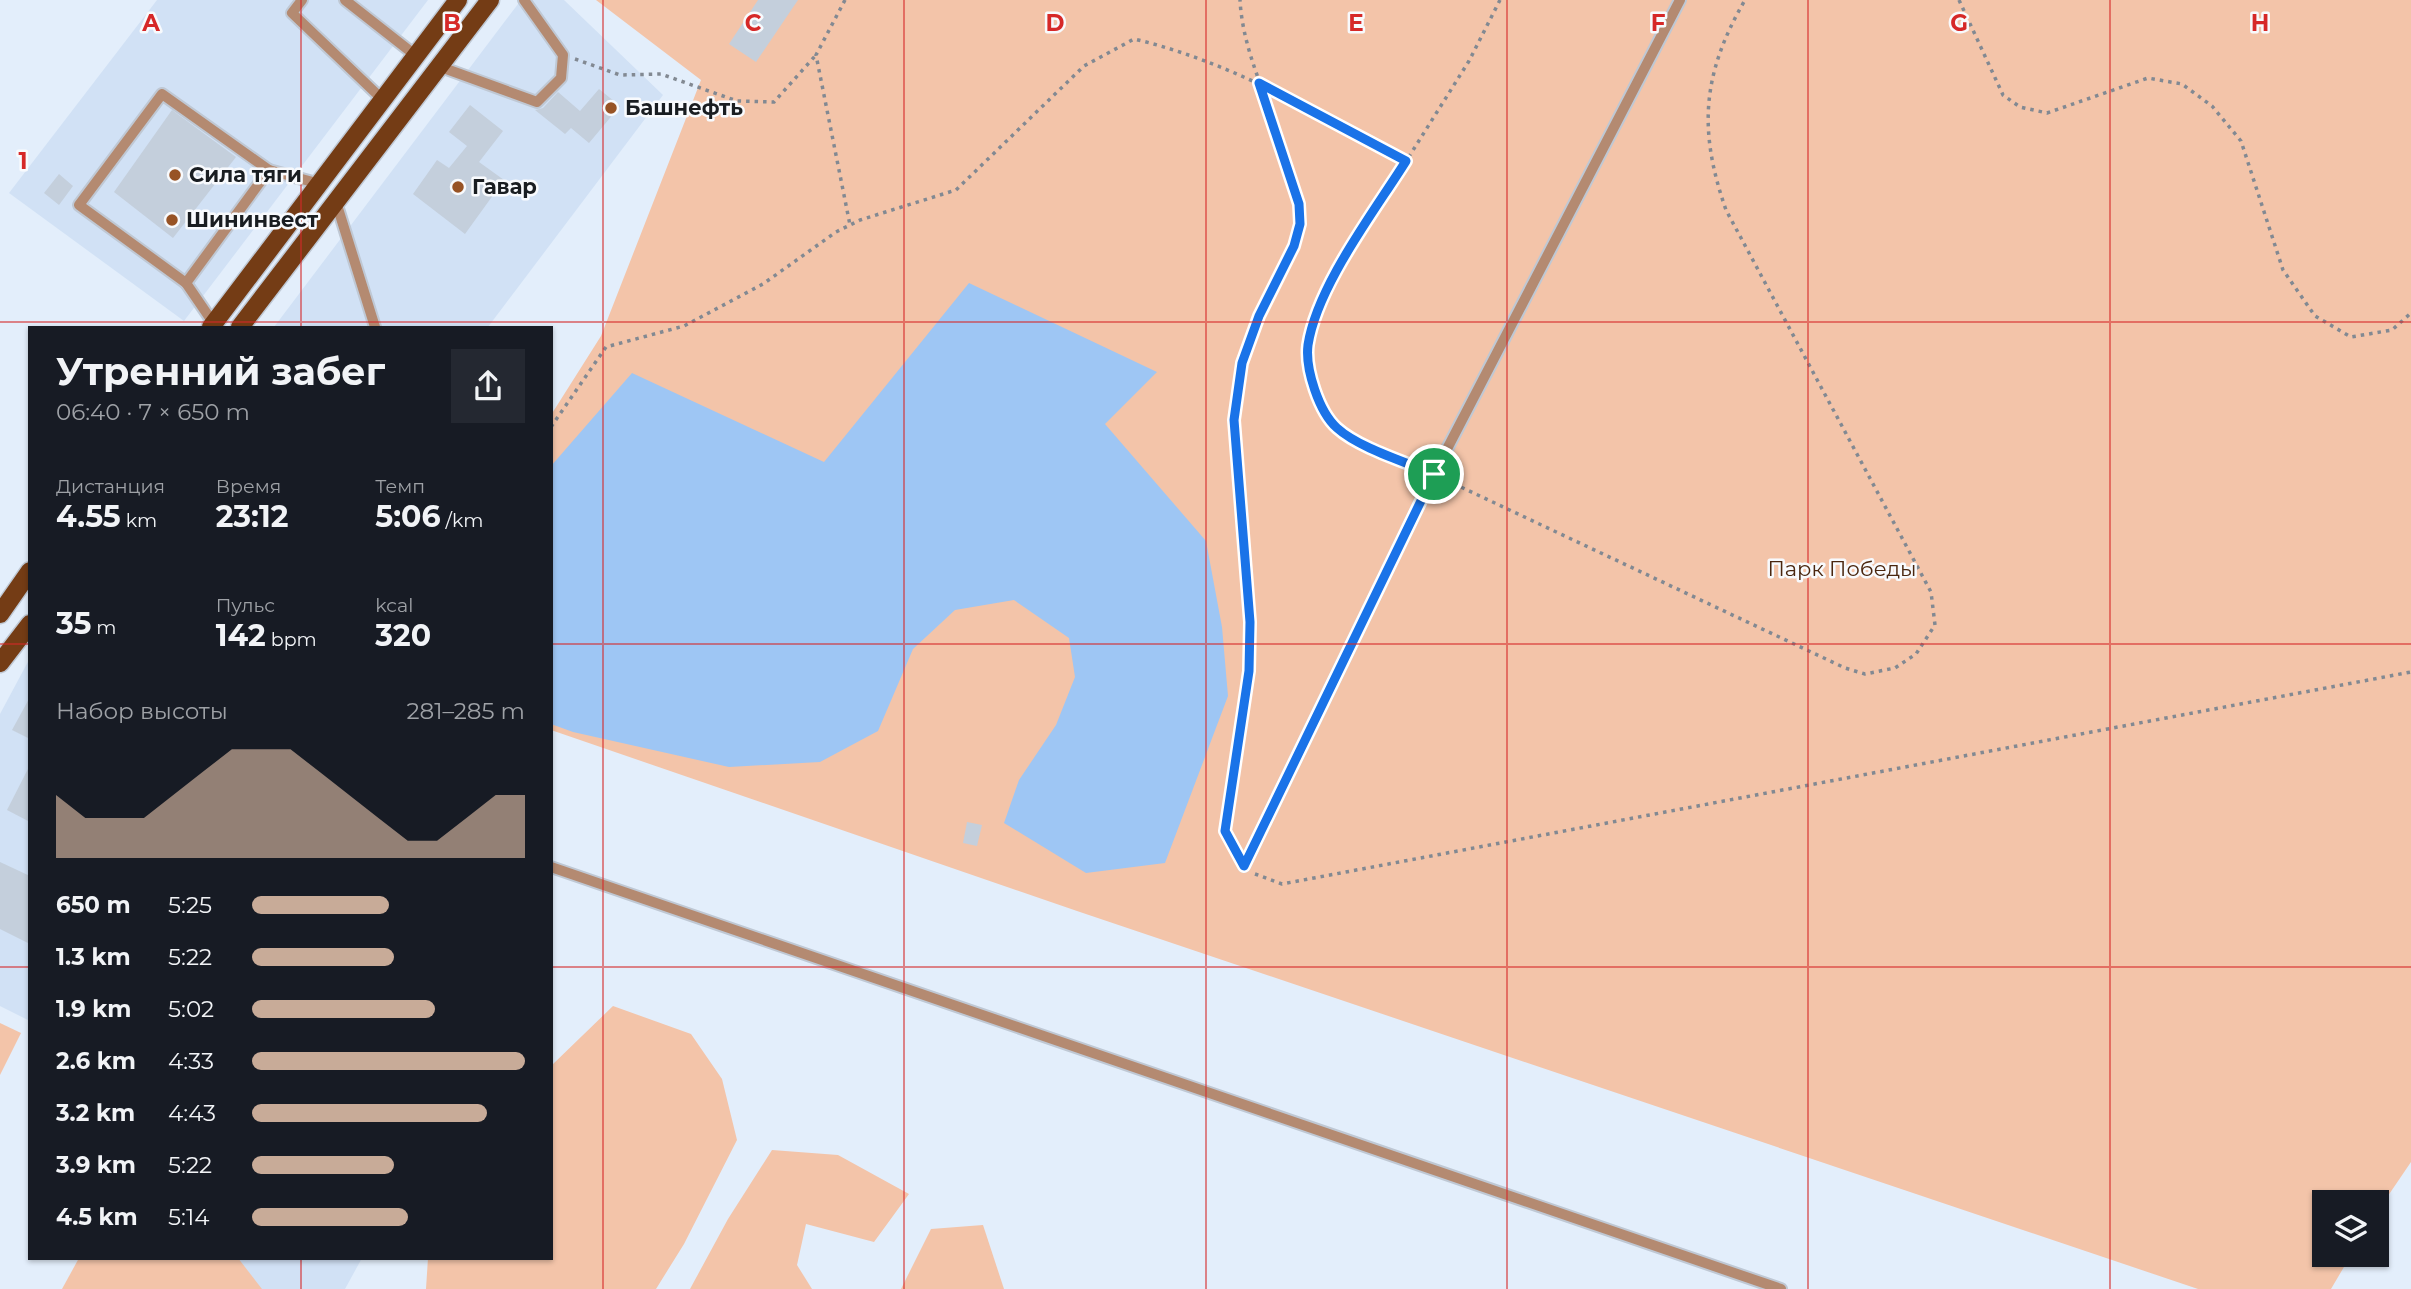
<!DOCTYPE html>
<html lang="ru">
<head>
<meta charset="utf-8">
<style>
  :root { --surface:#171b24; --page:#242831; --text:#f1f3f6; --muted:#9ea1a6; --accent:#c8ab98 }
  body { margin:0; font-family:Montserrat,sans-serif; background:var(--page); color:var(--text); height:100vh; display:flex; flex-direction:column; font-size:26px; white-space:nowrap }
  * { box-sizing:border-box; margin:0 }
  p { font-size:23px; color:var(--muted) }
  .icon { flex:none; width:38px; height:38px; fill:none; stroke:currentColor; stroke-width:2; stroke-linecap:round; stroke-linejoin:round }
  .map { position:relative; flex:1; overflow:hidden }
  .panel { position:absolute; left:28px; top:326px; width:525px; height:934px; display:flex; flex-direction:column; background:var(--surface); border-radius:0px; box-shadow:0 2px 5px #0004 }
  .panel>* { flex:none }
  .fabs { position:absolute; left:2312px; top:1190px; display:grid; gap:14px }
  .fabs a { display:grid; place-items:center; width:77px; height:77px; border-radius:0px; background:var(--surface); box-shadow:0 2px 5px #0004; font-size:35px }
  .pin { position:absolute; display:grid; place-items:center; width:60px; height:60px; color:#fff; margin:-30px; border:4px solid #fff; border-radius:50%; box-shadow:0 2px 7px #0007 }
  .round { display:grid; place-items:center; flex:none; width:74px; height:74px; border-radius:0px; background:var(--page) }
  .headline { display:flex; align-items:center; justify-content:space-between; height:119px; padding:0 28px }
  h1 { font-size:38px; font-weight:700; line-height:52px }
  .metrics { display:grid; grid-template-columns:repeat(3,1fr); gap:10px; height:119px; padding:7px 28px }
  .metrics div { display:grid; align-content:center }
  .metrics b { font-size:30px; font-weight:700 }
  .metrics small { font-size:19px; font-weight:400 }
  .metrics p { font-size:19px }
  .chart { height:196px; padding:14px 28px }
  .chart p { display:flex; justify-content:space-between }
  .chart svg { width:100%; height:126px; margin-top:7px; fill:var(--accent); opacity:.7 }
  ul { padding:0 28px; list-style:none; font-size:23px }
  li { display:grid; grid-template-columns:112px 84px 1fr; align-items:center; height:52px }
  li i { height:18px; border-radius:9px; background:var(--accent) }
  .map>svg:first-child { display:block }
</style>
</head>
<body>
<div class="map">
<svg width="2411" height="1289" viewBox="0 0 2411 1289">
  <rect width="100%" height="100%" fill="#e3eefb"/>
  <!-- built -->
  <g fill="#d1e1f5">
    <polygon points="157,0 428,0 184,321 9,193"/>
    <polygon points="521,0 564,0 663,95 488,327 274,327"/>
    <polygon points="30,658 30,1021 0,1006 0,714"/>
    <polygon points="89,1258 362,1258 345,1289 75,1289"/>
  </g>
  <!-- green -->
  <g fill="#f3c4a9">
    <polygon points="596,0 2411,0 2411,1162 2377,1212 2376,1202 2324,1202 2324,1255 2351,1255 2331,1289 2198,1289 1077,911 551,730 551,415 601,336 701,80"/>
    <polygon points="613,1006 691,1034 722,1079 737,1140 684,1244 656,1289 426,1289 428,1258 551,1258 551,1066"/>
    <polygon points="0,1023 21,1033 0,1075"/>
    <polygon points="772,1150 838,1155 909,1194 874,1242 806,1224 797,1265 812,1289 690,1289 728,1219"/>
    <polygon points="983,1225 1004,1289 901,1289 931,1229"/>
    <polygon points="79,1258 238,1258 262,1289 62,1289"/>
  </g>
  <!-- water -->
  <polygon fill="#9ec6f4" points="969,283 1157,372 1105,424 1206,541 1222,627 1228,696 1165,863 1086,873 1004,823 1019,780 1056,725 1075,677 1069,638 1014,600 955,610 913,649 878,731 820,762 729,767 573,732 551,724 551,466 632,373 824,462"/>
  <!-- building -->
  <g fill="#c4cfdc">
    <polygon points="758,0 798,0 756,62 729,44"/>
    <polygon points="599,89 620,106 589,143 571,128 565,134 535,110 543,108 558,92 580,111"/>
    <polygon points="470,105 503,131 479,162 504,180 465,234 413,194 437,160 449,168 467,146 449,132"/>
    <polygon points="172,110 236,157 173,238 114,192"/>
    <polygon points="59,174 73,186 59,205 44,193"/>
    <polygon points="30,697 30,739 12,730"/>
    <polygon points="30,765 30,822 7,810"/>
    <polygon points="967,822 982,825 977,846 963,843"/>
    <polygon points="0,862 30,876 30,944 0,929"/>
  </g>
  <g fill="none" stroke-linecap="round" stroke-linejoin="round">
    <defs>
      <g id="lane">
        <polyline points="302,0 292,13 382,99"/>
        <polyline points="345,0 415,55"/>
        <polyline points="438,66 537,102 561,78 563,55 524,0"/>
        <polyline points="336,202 375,327"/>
        <polyline points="186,283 79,205 162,94 269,170"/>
        <polyline points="214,324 186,283 269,170 320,184"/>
        <polyline points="1244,866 1434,474 1680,0"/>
        <polyline points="551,867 1781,1289"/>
      </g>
      <g id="primary">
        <polyline points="211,327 458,0"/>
        <polyline points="240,327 490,0"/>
        <polyline points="0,614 30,571"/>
        <polyline points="0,663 30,624"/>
      </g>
    </defs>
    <!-- lane casing -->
    <use href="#lane" stroke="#bfc8d4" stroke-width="14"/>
    <!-- primary casing -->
    <use href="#primary" stroke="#bfc8d4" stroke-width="21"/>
    <!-- path -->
    <g stroke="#828992" stroke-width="3.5" stroke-dasharray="3.5 5" stroke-linecap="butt">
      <polyline points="845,0 816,55 850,225"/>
      <polyline points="1959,0 2003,95 2020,107 2047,113 2148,78 2182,84 2212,106 2241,141 2283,270 2315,316 2351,337 2392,330 2411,313"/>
      <polyline points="575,59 620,75 661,74 737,101 774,102 816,55"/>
      <path d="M551 427 606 347 684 326 763 284 836 232 860 220 956 190 1084 66 1134 39C1232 62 1318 114 1406 161"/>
      <polyline points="1423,469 1337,428 1315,395 1308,346 1322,302 1351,249 1469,61 1500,0"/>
      <path d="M1446 480 1845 668 1865 674 1895 668 1916 654 1935 625 1931 592 1726 210C1698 130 1702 74 1745 0"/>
      <path d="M1235 850 1225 831C1235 762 1252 691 1249 621 1247 554 1231 486 1234 419 1236 384 1245 349 1258 316 1271 287 1301 252 1300 219 1298 147 1244 76 1240 0"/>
      <polyline points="1255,874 1282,884 2411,672"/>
    </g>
    <!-- lane -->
    <use href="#lane" stroke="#b48a71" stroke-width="10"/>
    <!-- primary -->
    <use href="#primary" stroke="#743c15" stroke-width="18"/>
  </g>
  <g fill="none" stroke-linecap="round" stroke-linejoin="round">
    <defs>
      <path id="route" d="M1259 83 1406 161C1374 212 1317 286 1308 345 1305 369 1319 412 1337 428 1359 448 1406 462 1434 474L1244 866 1225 831 1249 671 1250 622 1234 420 1242 363 1259 316 1294 246 1300 224 1299 204Z"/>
    </defs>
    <!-- route casing -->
    <use href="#route" stroke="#fff" stroke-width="14"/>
    <!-- route -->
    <use href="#route" stroke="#1a73e8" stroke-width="9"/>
  </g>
  <!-- grid -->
  <path fill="none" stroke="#d62828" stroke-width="2" stroke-opacity="0.55" d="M301 0V327M603 0V1289M904 0V1289M1206 0V1289M1507 0V1289M1808 0V1289M2110 0V1289M0 322H2411M0 644H30M551 644H2411M0 967H30M551 967H2411M301 1258V1289"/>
  <!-- markers -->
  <g fill="#975325" stroke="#f8fafd" stroke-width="2.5">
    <circle cx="611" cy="108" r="7"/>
    <circle cx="175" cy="175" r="7"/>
    <circle cx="458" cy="187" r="7"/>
    <circle cx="172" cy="220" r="7"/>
  </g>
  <g text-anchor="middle" stroke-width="5" stroke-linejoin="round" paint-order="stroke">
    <!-- poi labels -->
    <g font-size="21" font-weight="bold" fill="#191d21" stroke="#f8fafd" text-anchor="start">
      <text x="625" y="115">Башнефть</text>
      <text x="189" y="182">Сила тяги</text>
      <text x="472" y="194">Гавар</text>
      <text x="186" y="227">Шининвест</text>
    </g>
    <!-- park labels -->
    <g font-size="21" fill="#4a260e" stroke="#f8fafd">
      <text x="1842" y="576">Парк Победы</text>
    </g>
  </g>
  <g font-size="23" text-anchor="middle" font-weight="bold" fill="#d62828" stroke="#f8fafd" stroke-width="5" stroke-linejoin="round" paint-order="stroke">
    <text x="151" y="31">A</text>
    <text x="452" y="31">B</text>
    <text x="753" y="31">C</text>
    <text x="1055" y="31">D</text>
    <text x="1356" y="31">E</text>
    <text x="1658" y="31">F</text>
    <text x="1959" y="31">G</text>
    <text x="2260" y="31">H</text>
    <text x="23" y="169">1</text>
  </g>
</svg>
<div class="fabs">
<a><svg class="icon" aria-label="layers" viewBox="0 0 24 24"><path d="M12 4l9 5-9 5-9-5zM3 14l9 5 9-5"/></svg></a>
</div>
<div class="pin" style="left:1434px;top:474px;background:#1e9e55"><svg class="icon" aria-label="arrive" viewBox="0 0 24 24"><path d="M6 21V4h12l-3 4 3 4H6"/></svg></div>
<section class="panel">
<div class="headline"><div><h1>Утренний забег</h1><p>06:40 · 7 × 650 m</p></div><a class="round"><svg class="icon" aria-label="share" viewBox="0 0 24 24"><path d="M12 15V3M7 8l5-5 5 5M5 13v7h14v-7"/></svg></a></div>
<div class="metrics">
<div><p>Дистанция</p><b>4.55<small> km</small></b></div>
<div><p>Время</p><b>23:12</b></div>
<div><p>Темп</p><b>5:06<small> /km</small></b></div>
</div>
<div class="metrics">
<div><b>35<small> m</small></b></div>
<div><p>Пульс</p><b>142<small> bpm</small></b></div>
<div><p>kcal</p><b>320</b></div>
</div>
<div class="chart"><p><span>Набор высоты</span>281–285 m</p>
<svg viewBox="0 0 160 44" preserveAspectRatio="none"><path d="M0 44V22L10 30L20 30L30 30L40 22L50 14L60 6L70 6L80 6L90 14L100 22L110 30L120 38L130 38L140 30L150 22L160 22V44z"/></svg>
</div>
<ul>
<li><b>650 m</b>5:25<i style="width:50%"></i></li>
<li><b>1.3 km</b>5:22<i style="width:52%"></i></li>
<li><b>1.9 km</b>5:02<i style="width:67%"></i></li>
<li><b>2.6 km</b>4:33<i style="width:100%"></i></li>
<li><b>3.2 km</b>4:43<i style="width:86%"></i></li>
<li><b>3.9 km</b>5:22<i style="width:52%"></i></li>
<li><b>4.5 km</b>5:14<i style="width:57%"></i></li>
</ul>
</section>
</div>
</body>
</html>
